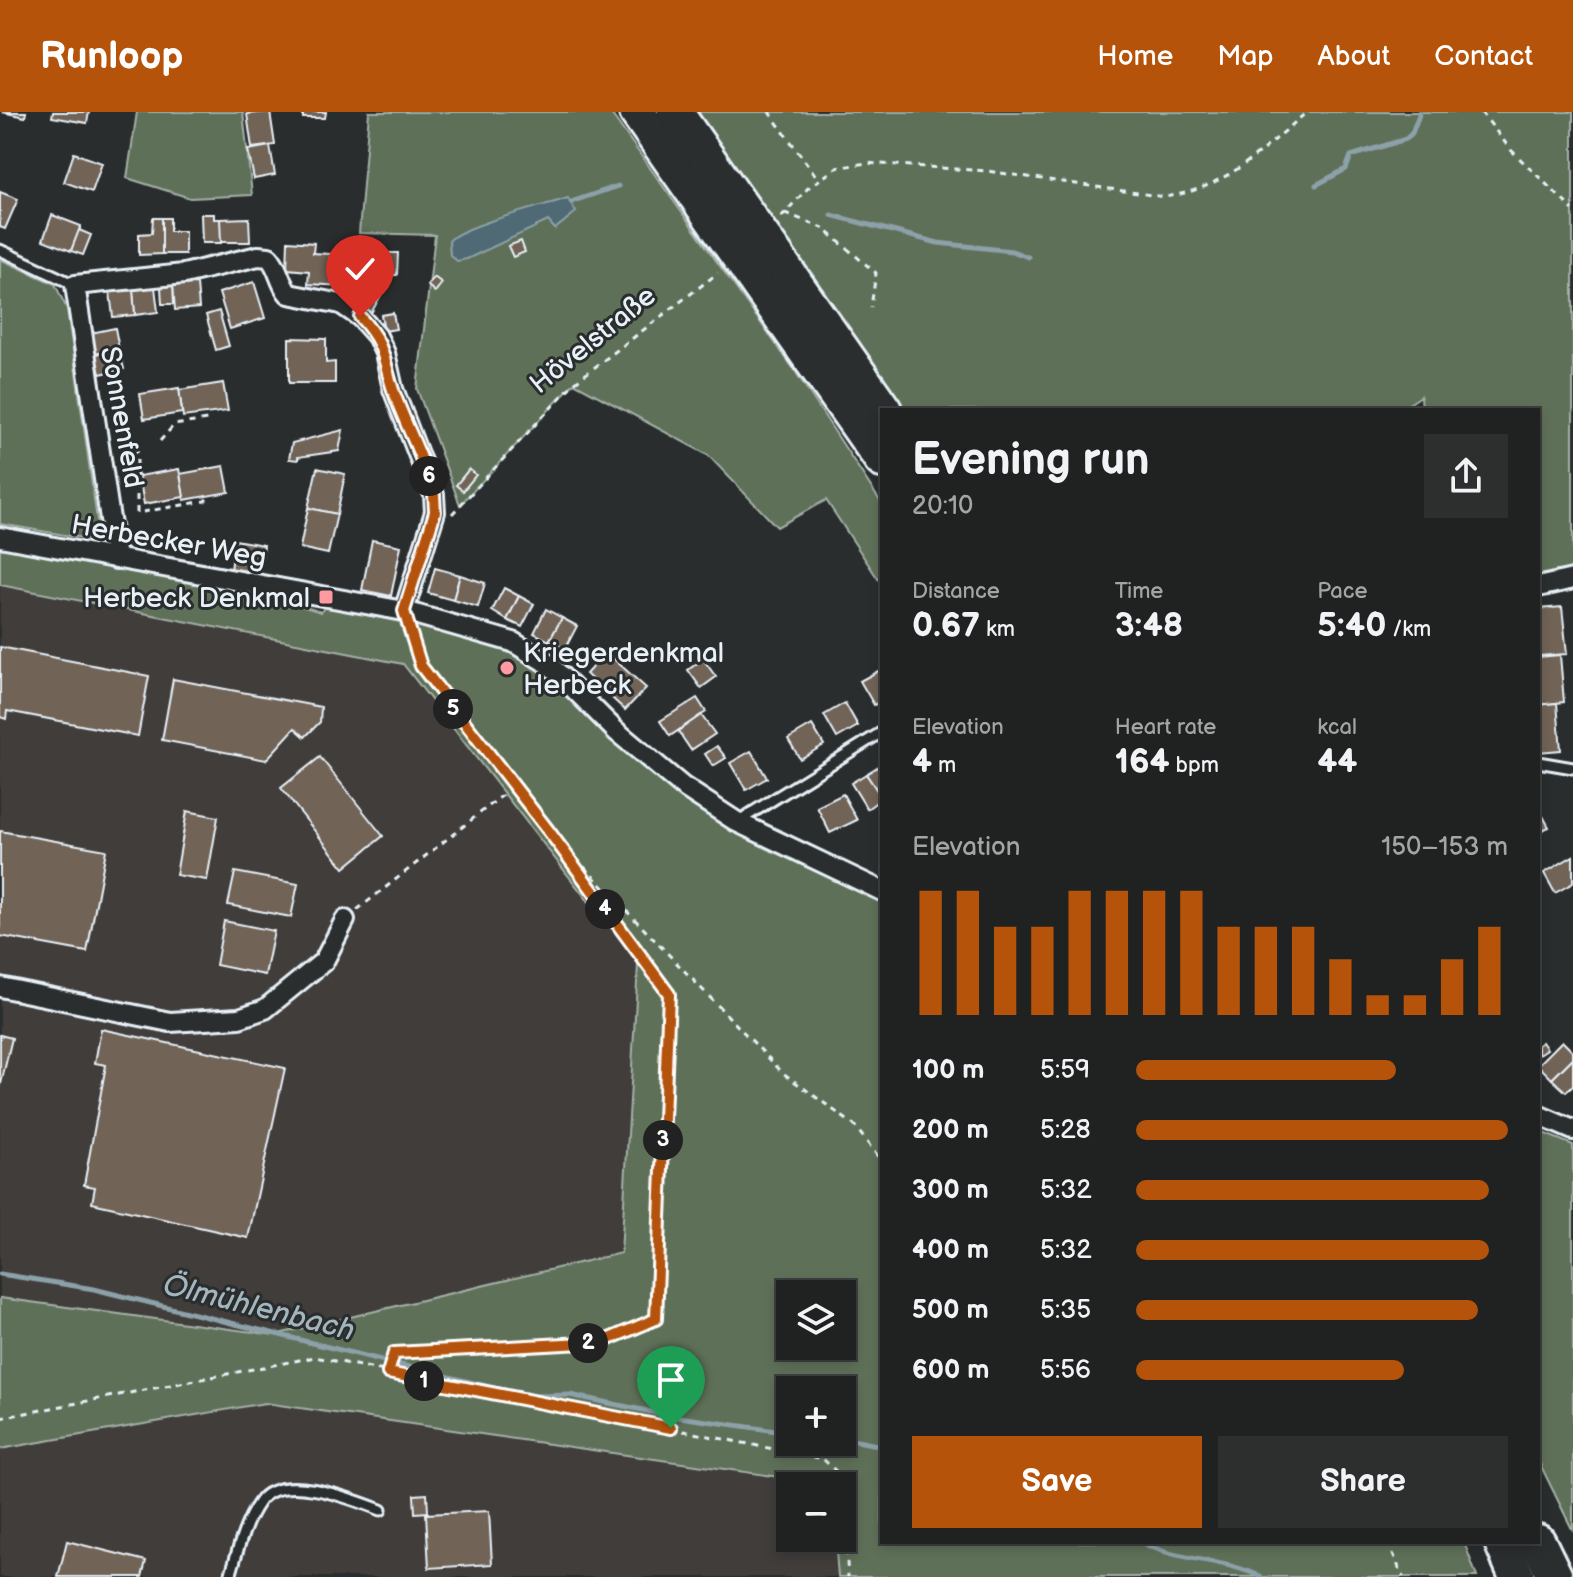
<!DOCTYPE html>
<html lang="en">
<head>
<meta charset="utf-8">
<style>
  :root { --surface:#202222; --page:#2d2f2f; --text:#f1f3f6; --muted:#a2a4a5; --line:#3d3f40; --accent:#b45309 }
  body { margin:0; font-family:"Balsamiq Sans",sans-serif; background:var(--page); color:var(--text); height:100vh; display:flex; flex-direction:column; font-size:30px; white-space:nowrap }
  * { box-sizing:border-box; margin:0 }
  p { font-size:26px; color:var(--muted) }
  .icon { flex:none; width:44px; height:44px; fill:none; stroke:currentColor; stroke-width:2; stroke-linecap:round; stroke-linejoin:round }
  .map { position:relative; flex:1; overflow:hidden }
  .sheet { position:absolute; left:880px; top:296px; width:660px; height:1136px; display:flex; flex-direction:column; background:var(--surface); border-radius:0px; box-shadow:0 4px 12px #0003,0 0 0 2px var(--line) }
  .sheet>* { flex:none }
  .buttons { position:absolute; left:776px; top:1168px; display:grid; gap:16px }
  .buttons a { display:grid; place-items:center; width:80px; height:80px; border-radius:0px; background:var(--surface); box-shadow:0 4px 12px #0003,0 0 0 2px var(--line); font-size:40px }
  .pin { position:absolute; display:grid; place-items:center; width:68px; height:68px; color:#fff; margin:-82px -34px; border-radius:50% 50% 50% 0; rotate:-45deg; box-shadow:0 0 8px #0007 }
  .pin .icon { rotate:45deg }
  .km { position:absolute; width:40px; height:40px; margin:-20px; border-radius:50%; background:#222; color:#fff; font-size:22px; line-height:40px; text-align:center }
  .round { display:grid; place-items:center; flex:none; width:84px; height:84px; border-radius:0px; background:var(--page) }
  .overview { display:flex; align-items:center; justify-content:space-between; height:136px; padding:0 32px }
  h1 { font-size:44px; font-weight:700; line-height:60px }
  .stats { display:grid; grid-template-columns:repeat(3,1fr); gap:12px; height:136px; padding:8px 32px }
  .stats div { display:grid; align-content:center }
  .stats b { font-size:34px; font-weight:700 }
  .stats small { font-size:22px; font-weight:400 }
  .stats p { font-size:22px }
  .chart { height:224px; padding:16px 32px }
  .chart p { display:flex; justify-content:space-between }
  .chart svg { width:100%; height:144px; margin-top:8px; stroke:var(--accent); stroke-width:6 }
  .primary-button { display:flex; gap:16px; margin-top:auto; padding:16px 32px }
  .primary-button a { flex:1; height:92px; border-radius:0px; background:var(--accent); color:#fff; font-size:32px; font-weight:700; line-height:92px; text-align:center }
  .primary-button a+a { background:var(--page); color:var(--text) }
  ul { padding:0 32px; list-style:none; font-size:26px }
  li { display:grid; grid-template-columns:128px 96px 1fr; align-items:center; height:60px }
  li i { height:20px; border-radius:10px; background:var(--accent) }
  header { display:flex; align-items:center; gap:48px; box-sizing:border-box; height:112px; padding:0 40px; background:var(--accent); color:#fff }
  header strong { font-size:38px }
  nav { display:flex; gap:44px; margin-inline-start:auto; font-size:28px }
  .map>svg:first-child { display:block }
</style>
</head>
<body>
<header>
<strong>Runloop</strong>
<nav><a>Home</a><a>Map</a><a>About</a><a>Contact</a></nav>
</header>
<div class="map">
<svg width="1573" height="1465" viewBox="0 0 1573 1465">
  <rect width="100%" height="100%" fill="#2a2d2e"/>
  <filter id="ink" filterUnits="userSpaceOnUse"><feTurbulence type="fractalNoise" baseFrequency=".0125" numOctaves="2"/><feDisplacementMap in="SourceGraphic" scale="16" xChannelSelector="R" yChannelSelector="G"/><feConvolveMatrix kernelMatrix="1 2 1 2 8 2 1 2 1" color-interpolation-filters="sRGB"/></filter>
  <g filter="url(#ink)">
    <!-- built -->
    <g fill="#3f3d3a">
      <polygon points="0,473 403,552 592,794 639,836 621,1141 274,1223 0,1186"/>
      <polygon points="265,1291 832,1373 790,1374 790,1426 835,1426 838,1465 0,1465 0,1337"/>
    </g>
    <!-- green -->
    <g fill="#5f7059" stroke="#a4b0a8" stroke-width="2" fill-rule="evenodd">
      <polygon points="137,0 243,0 252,83 190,86 127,66"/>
      <polygon points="369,0 610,0 793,256 882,392 882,473 826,388 777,415 708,343 574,271 460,393 417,277 435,123 359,121"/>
      <polygon points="690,0 1573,0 1573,456 1538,463 1538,298 1422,298 1421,284 1400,298 903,298"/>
      <polygon points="0,147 55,172 67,197 100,429 0,412"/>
      <path d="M0 433 303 490 302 494 321 500 325 494 414 513 524 545 687 686 764 734 882 789V1430H1464L1477 1465H838L835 1426H842V1374L265 1291 0 1337V1186L274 1223 621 1141 639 836 592 794 403 552 0 473ZM790 1182H842V1234H790ZM790 1278H842V1330H790Z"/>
      <polygon points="1538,1019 1573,1033 1573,1419 1538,1348"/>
    </g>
    <!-- water -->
    <path fill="#4f6b74" stroke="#8ca1a9" stroke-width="2" d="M568 86 576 100 555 117 548 109 467 147 457 149 450 143 449 129C460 114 544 94 568 86Z"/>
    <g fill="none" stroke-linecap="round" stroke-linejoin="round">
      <!-- stream -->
      <g stroke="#8ca1a9" stroke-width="5">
        <polyline points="1316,73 1346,57 1351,44 1406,27 1412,21 1420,0"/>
        <polyline points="571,90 618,74"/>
        <polyline points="831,103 938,131 1012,139 1028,145"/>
        <polyline points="0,1162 94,1177 490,1275 536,1284 570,1283 672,1304 790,1321"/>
        <polyline points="842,1326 882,1334"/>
        <path d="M1141 1430C1178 1450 1224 1446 1261 1465"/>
      </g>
    </g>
    <!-- building -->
    <g fill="#716357" stroke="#e8f1f8" stroke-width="2">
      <polygon points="2,0 26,0 25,5"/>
      <polygon points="53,0 89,0 87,11 52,5"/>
      <polygon points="270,0 275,33 252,36 247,2"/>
      <polygon points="303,0 326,0 325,6 303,6"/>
      <polygon points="270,34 275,63 254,67 248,38"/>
      <polygon points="74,41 102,51 92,80 64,70"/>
      <polygon points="0,80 18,87 5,117 0,115"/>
      <polygon points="201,102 214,102 214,107 221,107 221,131 202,131"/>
      <polygon points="52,103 81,114 71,139 43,128"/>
      <polygon points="153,106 162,106 162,142 139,143 139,122 152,121"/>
      <polygon points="162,106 170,106 170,119 185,119 185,142 162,142"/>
      <polygon points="249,106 250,130 221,130 220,107"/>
      <polygon points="79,118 91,123 83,143 71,139"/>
      <polygon points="288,129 314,131 313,141 345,143 344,174 308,172 309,159 287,157"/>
      <polygon points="521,129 525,140 513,145 508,134"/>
      <polygon points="385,141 398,141 397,163 384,163"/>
      <polygon points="434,165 442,171 435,180 427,173"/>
      <polygon points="254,170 265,206 230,217 219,181"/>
      <polygon points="197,172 199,196 175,198 173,173"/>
      <polygon points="360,172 381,183 370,203 349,192"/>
      <polygon points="173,173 174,192 162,192 161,175"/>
      <polygon points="155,175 158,200 135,203 133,178"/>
      <polygon points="133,178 135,203 113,205 110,180"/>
      <polygon points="219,199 229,234 216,238 206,203"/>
      <polygon points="393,201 396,217 384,219 381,203"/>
      <polygon points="115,216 119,237 95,242 91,221"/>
      <polygon points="289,226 326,227 326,251 335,250 335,271 289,271"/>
      <polygon points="119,237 124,257 100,262 95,242"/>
      <polygon points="223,271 228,299 183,305 179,278"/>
      <polygon points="179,276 182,301 144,307 140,282"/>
      <polygon points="343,318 339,339 298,345 298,348 289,347 292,331"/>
      <polygon points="224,354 229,380 184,388 180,362"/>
      <polygon points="317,356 345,362 337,402 308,396"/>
      <polygon points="179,357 184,385 144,392 139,364"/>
      <polygon points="469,357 476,363 463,379 456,373"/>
      <polygon points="308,396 337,402 328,442 300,436"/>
      <polygon points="235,428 264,433 260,462 231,458"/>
      <polygon points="372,428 401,434 391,484 362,478"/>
      <polygon points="435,456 460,463 453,488 428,481"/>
      <polygon points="460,463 485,471 478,495 453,488"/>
      <polygon points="504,476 519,484 507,508 492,499"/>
      <polygon points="519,484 534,492 522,515 507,508"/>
      <polygon points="1562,495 1567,542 1539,544 1538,497"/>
      <polygon points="546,497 562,506 549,529 534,521"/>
      <polygon points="562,506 577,514 565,537 549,529"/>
      <polygon points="0,535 149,564 138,624 7,599 6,607 0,605"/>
      <polygon points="606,540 646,576 625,598 586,562"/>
      <polygon points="1560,543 1564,590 1538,593 1538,545"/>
      <polygon points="703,547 716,565 701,576 688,558"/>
      <polygon points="882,557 882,589 874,593 860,569"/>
      <polygon points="173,567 321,595 320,610 305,625 295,616 266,648 162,628"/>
      <polygon points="697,586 706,600 670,624 660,609"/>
      <polygon points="845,591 858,614 837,626 824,603"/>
      <polygon points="1557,591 1561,638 1538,640 1538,593"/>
      <polygon points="701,603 715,622 691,638 678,619"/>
      <polygon points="812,613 824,633 800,647 788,627"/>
      <polygon points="717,634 726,646 713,654 705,642"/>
      <polygon points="751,639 767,666 746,678 730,651"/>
      <polygon points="320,645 383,724 344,756 281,676"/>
      <polygon points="882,652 882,686 866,662"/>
      <polygon points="866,662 882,686 867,697 851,671"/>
      <polygon points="843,682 857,708 830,721 817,695"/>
      <polygon points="1538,695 1549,715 1538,720"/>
      <polygon points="187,699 218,705 207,768 176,763"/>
      <polygon points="0,719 106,738 87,840 0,824"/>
      <polygon points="1573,744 1573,771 1555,781 1544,761"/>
      <polygon points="235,760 298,772 291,805 228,793"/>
      <polygon points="224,809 274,819 265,863 216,853"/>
      <polygon points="101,917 285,956 248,1126 92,1091 95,1075 84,1073 106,953 95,951"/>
      <polygon points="0,923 12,926 0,976"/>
      <polygon points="1562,929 1573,940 1573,946 1552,967 1538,953"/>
      <polygon points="1542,930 1547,937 1538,943 1538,933"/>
      <polygon points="1573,946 1573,974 1566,980 1552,967"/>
      <polygon points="427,1382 428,1400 415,1401 414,1383"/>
      <polygon points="489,1399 492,1452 429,1456 426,1402"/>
      <polygon points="67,1429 146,1449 142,1465 58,1465"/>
    </g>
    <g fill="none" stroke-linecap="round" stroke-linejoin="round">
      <defs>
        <g id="lane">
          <polyline points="0,138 75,173"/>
          <polyline points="1538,650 1573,656"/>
          <polyline points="737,710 882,620"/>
          <path d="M230 1465C237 1441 244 1411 259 1390 281 1358 354 1388 381 1398"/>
        </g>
        <g id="street">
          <polyline points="0,425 404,499 513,530 550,553 616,619 682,674 737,710 882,779"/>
          <path d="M116 447 75 173 184 162 258 144 269 145C280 157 279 171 289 182L341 192 360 205 377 224 385 241 393 277 434 383 435 400 404 499"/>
          <polyline points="1538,475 1573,467"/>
          <polyline points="0,875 170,910 239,906 265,897 324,849 345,808"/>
          <polyline points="1538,1003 1573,1018"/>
        </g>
        <g id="highway">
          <polyline points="637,0 882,348"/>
          <polyline points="675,0 884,298"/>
          <polyline points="1502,1430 1517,1465"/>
          <polyline points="1538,1430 1555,1465"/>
        </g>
      </defs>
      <!-- lane casing -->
      <use href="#lane" stroke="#e8f1f8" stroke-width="15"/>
      <!-- street casing -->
      <use href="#street" stroke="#e8f1f8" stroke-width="24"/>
      <!-- highway casing -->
      <use href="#highway" stroke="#e8f1f8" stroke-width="40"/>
      <!-- path -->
      <g stroke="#e8f1f8" stroke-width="3" stroke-dasharray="6 6" stroke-linecap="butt">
        <polyline points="769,0 819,68"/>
        <polyline points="1481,0 1511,38 1573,98"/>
        <polyline points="785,101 823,116 876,161 871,195"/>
        <path d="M781 105 808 76 836 56 866 51 987 59 1165 85C1227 76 1261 39 1307 0"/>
        <polyline points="160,329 174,313 207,308 206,302"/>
        <polyline points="137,335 137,401 205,389 209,384"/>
        <polyline points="452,402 574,271 718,161"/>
        <polyline points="559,729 783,961 854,1013 882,1050"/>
        <polyline points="357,798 513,675"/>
        <polyline points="388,1261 394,1241 602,1230 656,1207 669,882 548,718 421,554 410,518"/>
        <polyline points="0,1306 315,1245 823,1347 841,1364 842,1374"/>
        <polyline points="842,1378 848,1465"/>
        <polyline points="1388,1430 1403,1465"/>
      </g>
      <!-- lane -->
      <use href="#lane" stroke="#2a2d2e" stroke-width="9"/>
      <!-- street -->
      <use href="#street" stroke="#2a2d2e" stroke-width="18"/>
      <!-- highway -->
      <use href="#highway" stroke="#2a2d2e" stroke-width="34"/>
    </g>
  </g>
  <g fill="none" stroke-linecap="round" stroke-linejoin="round" filter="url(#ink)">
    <defs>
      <path id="route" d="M360 205C386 234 382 244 393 278 405 313 424 346 434 383L435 400 404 499 421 554 548 718 669 882 656 1207 602 1230 394 1241 388 1261 671 1316"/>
    </defs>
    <!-- route casing -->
    <use href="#route" stroke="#fff" stroke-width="16"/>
    <!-- route -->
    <use href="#route" stroke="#b45309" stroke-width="10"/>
  </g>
  <!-- markers -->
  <g fill="#ff9aa2" stroke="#2a2d2e" stroke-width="3">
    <rect x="318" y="477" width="16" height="16" rx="4"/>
    <circle cx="507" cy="556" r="8"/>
  </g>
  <g text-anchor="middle" stroke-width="6" stroke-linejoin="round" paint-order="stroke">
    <!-- street labels -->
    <g font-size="28" fill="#e8f1f8" stroke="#2a2d2e">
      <text transform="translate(592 227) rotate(-39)" y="10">Hövelstraße</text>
      <text transform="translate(123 305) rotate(80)" y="10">Sonnenfeld</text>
      <text transform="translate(169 428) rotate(10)" y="10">Herbecker Weg</text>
    </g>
    <!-- poi labels -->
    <g font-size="28" fill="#e8f1f8" stroke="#2a2d2e" text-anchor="end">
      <text x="310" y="495">Herbeck Denkmal</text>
      <text x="523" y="550" text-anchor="start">Kriegerdenkmal<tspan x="523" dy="32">Herbeck</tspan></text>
    </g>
    <!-- water labels -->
    <g font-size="30" font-style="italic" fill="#a3b5bd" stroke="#2a2d2e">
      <text transform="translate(259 1195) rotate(14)" y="10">Ölmühlenbach</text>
    </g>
  </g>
</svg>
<div class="buttons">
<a><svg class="icon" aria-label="layers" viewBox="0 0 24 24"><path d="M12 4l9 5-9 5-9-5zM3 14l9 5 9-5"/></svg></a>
<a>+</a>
<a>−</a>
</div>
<div class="pin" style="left:671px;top:1316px;background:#1e9e55"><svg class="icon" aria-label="arrive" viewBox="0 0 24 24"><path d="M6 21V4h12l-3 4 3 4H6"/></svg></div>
<div class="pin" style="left:360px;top:205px;background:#d93025"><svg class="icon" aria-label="check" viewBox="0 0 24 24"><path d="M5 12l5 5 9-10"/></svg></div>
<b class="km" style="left:424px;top:1269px">1</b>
<b class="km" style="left:588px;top:1231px">2</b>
<b class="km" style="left:663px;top:1028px">3</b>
<b class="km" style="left:605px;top:797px">4</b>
<b class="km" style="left:453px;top:597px">5</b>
<b class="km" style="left:429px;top:364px">6</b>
<section class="sheet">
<div class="overview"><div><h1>Evening run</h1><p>20:10</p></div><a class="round"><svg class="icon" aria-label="share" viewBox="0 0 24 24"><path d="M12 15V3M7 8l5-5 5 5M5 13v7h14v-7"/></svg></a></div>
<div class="stats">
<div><p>Distance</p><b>0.67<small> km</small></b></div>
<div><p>Time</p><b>3:48</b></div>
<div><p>Pace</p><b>5:40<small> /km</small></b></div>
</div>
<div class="stats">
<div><p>Elevation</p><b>4<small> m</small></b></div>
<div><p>Heart rate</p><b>164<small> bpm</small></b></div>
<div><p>kcal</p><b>44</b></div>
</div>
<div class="chart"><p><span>Elevation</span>150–153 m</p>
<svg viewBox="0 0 160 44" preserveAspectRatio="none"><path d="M5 44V6M15 44V6M25 44V17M35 44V17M45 44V6M55 44V6M65 44V6M75 44V6M85 44V17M95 44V17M105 44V17M115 44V27M125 44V38M135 44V38M145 44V27M155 44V17"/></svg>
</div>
<ul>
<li><b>100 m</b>5:59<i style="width:70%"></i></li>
<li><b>200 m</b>5:28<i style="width:100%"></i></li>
<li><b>300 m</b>5:32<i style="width:95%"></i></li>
<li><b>400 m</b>5:32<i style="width:95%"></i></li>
<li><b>500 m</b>5:35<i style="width:92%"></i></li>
<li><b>600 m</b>5:56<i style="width:72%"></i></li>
</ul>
<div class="primary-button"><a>Save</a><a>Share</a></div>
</section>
</div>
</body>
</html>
